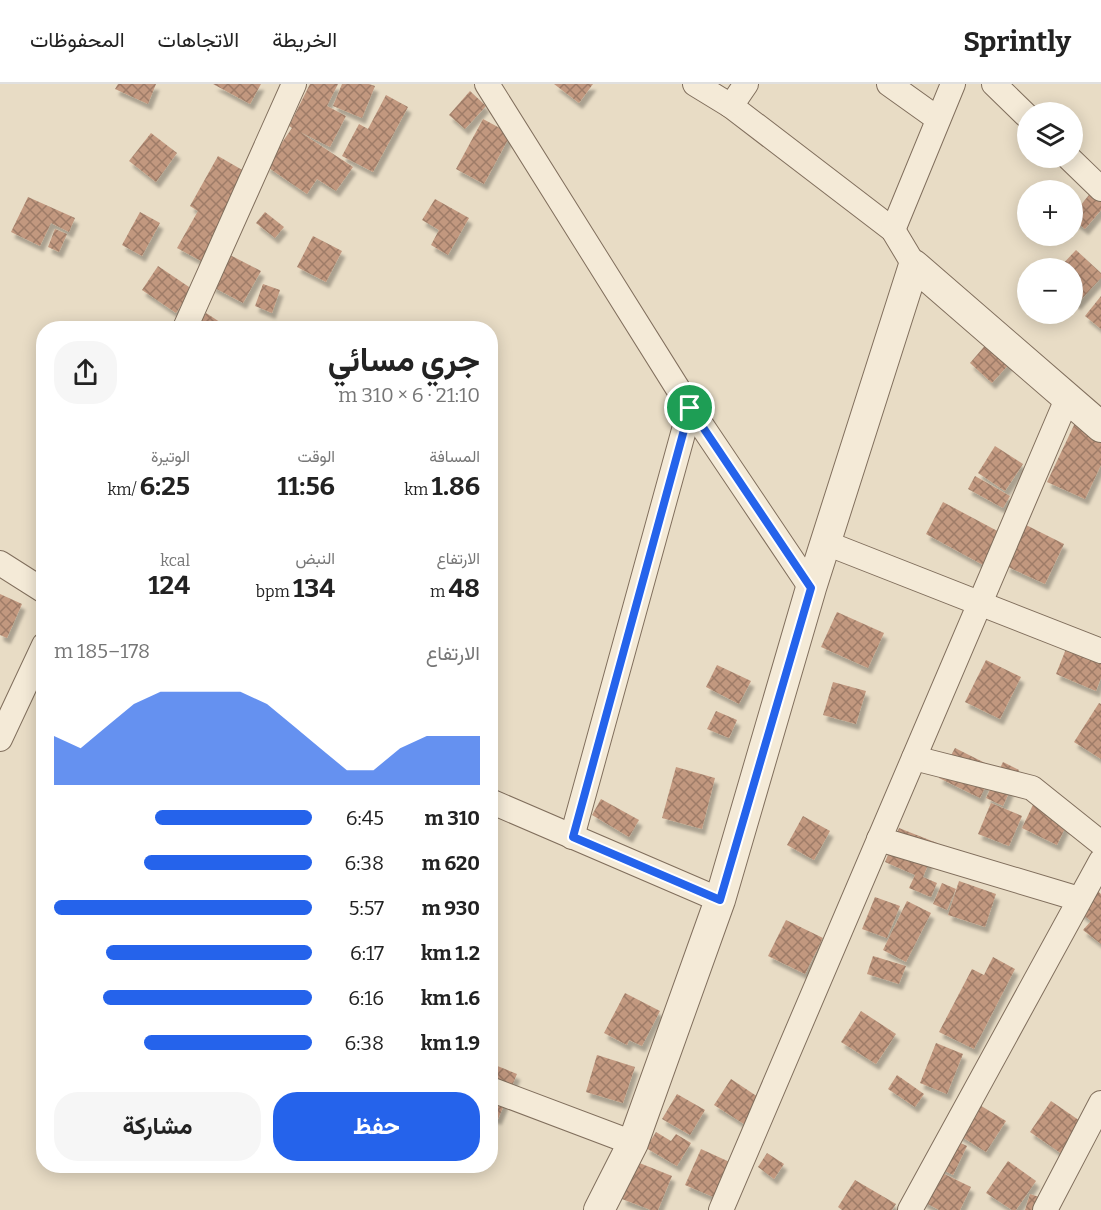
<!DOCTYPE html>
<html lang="ar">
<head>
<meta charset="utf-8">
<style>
  :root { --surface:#fff; --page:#f6f6f6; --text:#222; --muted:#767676; --line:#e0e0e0; --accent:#2563eb }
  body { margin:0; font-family:Bitter,Vazirmatn,serif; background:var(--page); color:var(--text); direction:rtl; height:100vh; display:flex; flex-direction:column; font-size:22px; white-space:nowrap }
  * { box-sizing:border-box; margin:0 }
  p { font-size:20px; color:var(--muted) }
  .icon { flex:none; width:33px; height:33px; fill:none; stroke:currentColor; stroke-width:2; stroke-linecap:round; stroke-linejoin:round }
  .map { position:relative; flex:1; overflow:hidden; direction:ltr }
  .sheet { position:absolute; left:36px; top:237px; width:462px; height:852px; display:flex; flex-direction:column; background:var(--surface); border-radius:24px; box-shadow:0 3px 15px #0003; direction:rtl }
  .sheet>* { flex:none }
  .buttons { position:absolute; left:1017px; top:18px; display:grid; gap:12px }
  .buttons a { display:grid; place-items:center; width:66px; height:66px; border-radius:50%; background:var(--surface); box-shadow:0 3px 15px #0003; font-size:30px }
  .pin { position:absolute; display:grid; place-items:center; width:51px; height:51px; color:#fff; margin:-26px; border:3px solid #fff; border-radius:50%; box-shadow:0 2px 6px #0007 }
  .round { display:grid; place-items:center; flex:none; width:63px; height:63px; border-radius:24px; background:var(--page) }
  .summary { display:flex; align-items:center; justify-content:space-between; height:102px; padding:0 18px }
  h1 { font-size:33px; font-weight:700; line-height:45px }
  .stats { display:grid; grid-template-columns:repeat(3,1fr); gap:9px; height:102px; padding:6px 18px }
  .stats div { display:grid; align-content:center }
  .stats b { font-size:26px; font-weight:700 }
  .stats small { font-size:16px; font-weight:400 }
  .stats p { font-size:16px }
  .chart { height:168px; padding:12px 18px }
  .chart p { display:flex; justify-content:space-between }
  .chart svg { width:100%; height:108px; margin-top:6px; fill:var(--accent); opacity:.7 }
  .button { display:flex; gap:12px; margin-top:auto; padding:12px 18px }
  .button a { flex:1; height:69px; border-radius:24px; background:var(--accent); color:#fff; font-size:24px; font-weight:700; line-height:69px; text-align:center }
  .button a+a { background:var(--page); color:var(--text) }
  ul { padding:0 18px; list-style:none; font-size:20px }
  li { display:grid; grid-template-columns:96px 72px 1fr; align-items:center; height:45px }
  li i { height:15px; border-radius:8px; background:var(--accent) }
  header { display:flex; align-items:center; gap:36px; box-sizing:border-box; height:84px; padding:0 30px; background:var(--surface); border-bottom:2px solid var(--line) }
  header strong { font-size:28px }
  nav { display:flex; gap:33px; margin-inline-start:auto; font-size:21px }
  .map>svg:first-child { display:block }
</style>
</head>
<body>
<header>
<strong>Sprintly</strong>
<nav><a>الخريطة</a><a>الاتجاهات</a><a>المحفوظات</a></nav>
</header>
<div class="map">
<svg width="1101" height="1126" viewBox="0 0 1101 1126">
  <defs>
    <pattern id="building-cross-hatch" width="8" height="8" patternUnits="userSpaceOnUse" patternTransform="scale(1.5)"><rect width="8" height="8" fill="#c2987f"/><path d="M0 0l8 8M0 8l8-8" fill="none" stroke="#9e7c67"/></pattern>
    <filter id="shadow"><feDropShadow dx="3.5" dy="6" stdDeviation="1.5" flood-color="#0004"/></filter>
  </defs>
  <rect width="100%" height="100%" fill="#e8dcc5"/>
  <!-- building -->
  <g fill="url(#building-cross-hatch)" filter="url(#shadow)">
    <polygon points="118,0 156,0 148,20 115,5"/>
    <polygon points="213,0 261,0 250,20"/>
    <polygon points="310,0 338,0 327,22 346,32 330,63 300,48 353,83 336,107 317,95 307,110 266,82 292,44 289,42"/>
    <polygon points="342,0 369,0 375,2 362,34 333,22"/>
    <polygon points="554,0 593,0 579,19"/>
    <polygon points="470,7 486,22 465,45 449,31"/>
    <polygon points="386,11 408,23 373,88 342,72 359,40 368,45"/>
    <polygon points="483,35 511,50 484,100 456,85"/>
    <polygon points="151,49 177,69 156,98 129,77"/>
    <polygon points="218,72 251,91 203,178 177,164 198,127 190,122"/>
    <polygon points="1097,101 1101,104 1101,126 1085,145 1072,135 1072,132"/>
    <polygon points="28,113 75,134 69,148 51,139 40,162 11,148"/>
    <polygon points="435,115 469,134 448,171 431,161 439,146 422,136"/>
    <polygon points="140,128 160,139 142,172 122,161"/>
    <polygon points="265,128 284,143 275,154 256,139"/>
    <polygon points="55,145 67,150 59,168 48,163"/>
    <polygon points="313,152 342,167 326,198 297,183"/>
    <polygon points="1076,166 1101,189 1101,194 1077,220 1072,216 1072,184 1059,184"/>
    <polygon points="228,170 261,187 243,219 211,202"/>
    <polygon points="158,182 192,205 176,229 142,206"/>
    <polygon points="263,200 280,206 272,229 255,222"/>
    <polygon points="1101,212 1101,245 1085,232"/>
    <polygon points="206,229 226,242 225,244 196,244"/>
    <polygon points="989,257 1011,278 992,299 970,279"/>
    <polygon points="1075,339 1101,351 1101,381 1085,415 1047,398"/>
    <polygon points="995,362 1023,380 1005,407 978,389"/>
    <polygon points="975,392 1010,412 1003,424 968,405"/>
    <polygon points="943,418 1003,450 985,482 926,450"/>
    <polygon points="1026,441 1064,460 1045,500 1006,482"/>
    <polygon points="0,510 22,520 7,554 0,551"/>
    <polygon points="837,528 884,549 868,584 821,563"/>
    <polygon points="1074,545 1101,557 1101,594 1096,607 1056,590"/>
    <polygon points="986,576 1021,593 1000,635 965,618"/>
    <polygon points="717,581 751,597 739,620 706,603"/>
    <polygon points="833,598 866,607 856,640 823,631"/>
    <polygon points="1099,619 1101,620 1101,675 1074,658"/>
    <polygon points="716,627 737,636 729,654 707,645"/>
    <polygon points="955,664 995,684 980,714 939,694"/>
    <polygon points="1003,678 1019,686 1003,722 986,714"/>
    <polygon points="676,683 715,694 702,745 662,734"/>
    <polygon points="1039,708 1074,725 1057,761 1022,744"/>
    <polygon points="601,715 639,736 629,753 592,731"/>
    <polygon points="991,719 1022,732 1009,762 978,750"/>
    <polygon points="803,732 830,747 814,776 787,761"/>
    <polygon points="899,744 937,759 923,793 937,799 931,813 909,804 915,791 885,778"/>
    <polygon points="959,797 996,810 985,843 948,831"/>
    <polygon points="942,799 956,805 947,826 933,820"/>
    <polygon points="1095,805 1101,810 1101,860 1083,846 1091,837 1078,827"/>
    <polygon points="875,813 900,822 887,854 862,845"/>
    <polygon points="907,817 931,829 906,878 883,866"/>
    <polygon points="786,836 823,854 805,890 768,872"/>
    <polygon points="873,872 906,882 899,900 867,890"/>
    <polygon points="993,873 1015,885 974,965 939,948 972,885 984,891"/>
    <polygon points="625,909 660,927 642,962 629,956 627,961 604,949"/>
    <polygon points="861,927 896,950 876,980 841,958"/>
    <polygon points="936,959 963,970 947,1010 920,999"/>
    <polygon points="597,971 635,983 623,1019 586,1008"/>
    <polygon points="490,979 517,990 498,1035 490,1032"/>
    <polygon points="897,991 924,1010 915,1023 888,1005"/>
    <polygon points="731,995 764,1017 747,1042 714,1021"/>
    <polygon points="677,1010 705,1026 690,1051 662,1035"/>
    <polygon points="973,1017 1006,1037 986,1068 954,1048"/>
    <polygon points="1051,1017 1083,1039 1062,1070 1030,1048"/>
    <polygon points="656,1048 671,1057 676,1050 691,1059 677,1082 646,1064"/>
    <polygon points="950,1054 967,1062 953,1091 937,1083"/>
    <polygon points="701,1065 734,1080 718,1115 685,1101"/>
    <polygon points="767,1069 784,1080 774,1095 758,1083"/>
    <polygon points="1008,1077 1036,1097 1016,1126 1012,1126 986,1109"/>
    <polygon points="637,1078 672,1092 658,1126 651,1126 622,1115"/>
    <polygon points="936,1086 971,1103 960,1126 939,1126 922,1117"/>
    <polygon points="855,1096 896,1120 892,1126 842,1126 838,1123"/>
    <polygon points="1030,1110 1039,1113 1035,1126 1025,1126"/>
  </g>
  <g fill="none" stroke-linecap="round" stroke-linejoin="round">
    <defs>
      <g id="minor">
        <polyline points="487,0 690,324 811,504"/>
        <polyline points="695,0 731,22 893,146 914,181"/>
        <polyline points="889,0 938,35"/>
        <polyline points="994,0 1028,33"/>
        <polyline points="731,22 746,0"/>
        <polyline points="1069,74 1101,105"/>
        <polyline points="893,146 953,0"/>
        <polyline points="185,244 294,0"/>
        <polyline points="826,459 1101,567"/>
        <polyline points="0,479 44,507"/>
        <polyline points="0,655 44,561"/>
        <polyline points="914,674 1032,704 1101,759"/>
        <polyline points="490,717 720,816"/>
        <polyline points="572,753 690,324"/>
        <polyline points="879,755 1079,815"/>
        <polyline points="490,1005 633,1059"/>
        <polyline points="721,1126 1067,315"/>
        <polyline points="910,1126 1101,777"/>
        <polyline points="1045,1126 1101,1019"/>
      </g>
      <polyline id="tertiary" points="599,1126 633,1059 720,816 811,504 914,181 1101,343"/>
    </defs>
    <!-- minor casing -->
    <use href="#minor" stroke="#816f5d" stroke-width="26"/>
    <!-- tertiary casing -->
    <use href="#tertiary" stroke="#816f5d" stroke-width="32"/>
    <!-- minor -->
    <use href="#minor" stroke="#f4ead7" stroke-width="24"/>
    <!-- tertiary -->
    <use href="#tertiary" stroke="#f4ead7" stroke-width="30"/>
  </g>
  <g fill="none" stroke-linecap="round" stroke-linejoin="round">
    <defs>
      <polygon id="route" points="690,324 811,504 720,816 573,753"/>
    </defs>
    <!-- route casing -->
    <use href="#route" stroke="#fff" stroke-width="12"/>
    <!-- route -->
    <use href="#route" stroke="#2563eb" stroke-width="8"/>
  </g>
</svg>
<div class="buttons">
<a><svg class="icon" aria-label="layers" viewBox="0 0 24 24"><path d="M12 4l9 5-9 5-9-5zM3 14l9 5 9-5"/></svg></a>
<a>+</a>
<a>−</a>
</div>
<div class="pin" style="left:690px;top:324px;background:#1e9e55"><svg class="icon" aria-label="arrive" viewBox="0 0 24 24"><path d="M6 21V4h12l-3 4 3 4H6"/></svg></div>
<section class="sheet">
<div class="summary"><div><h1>جري مسائي</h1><p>21:10 · 6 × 310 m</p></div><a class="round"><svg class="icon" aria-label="share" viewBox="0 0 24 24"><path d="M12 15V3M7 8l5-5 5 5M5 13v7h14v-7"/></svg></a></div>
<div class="stats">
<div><p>المسافة</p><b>1.86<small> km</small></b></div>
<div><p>الوقت</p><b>11:56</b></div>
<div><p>الوتيرة</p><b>6:25<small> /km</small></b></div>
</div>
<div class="stats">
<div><p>الارتفاع</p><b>48<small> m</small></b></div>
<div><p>النبض</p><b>134<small> bpm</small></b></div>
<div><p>kcal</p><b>124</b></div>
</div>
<div class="chart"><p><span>الارتفاع</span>178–185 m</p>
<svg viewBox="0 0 160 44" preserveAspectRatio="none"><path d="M0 44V24L10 29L20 20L30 11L40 6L50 6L60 6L70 6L80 11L90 20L100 29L110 38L120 38L130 29L140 24L150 24L160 24V44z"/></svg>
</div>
<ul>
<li><b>310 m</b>6:45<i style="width:61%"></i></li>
<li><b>620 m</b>6:38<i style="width:65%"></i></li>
<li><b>930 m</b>5:57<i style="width:100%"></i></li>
<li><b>1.2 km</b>6:17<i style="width:80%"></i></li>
<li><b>1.6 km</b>6:16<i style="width:81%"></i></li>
<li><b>1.9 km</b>6:38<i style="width:65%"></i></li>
</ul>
<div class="button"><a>حفظ</a><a>مشاركة</a></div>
</section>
</div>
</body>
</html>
